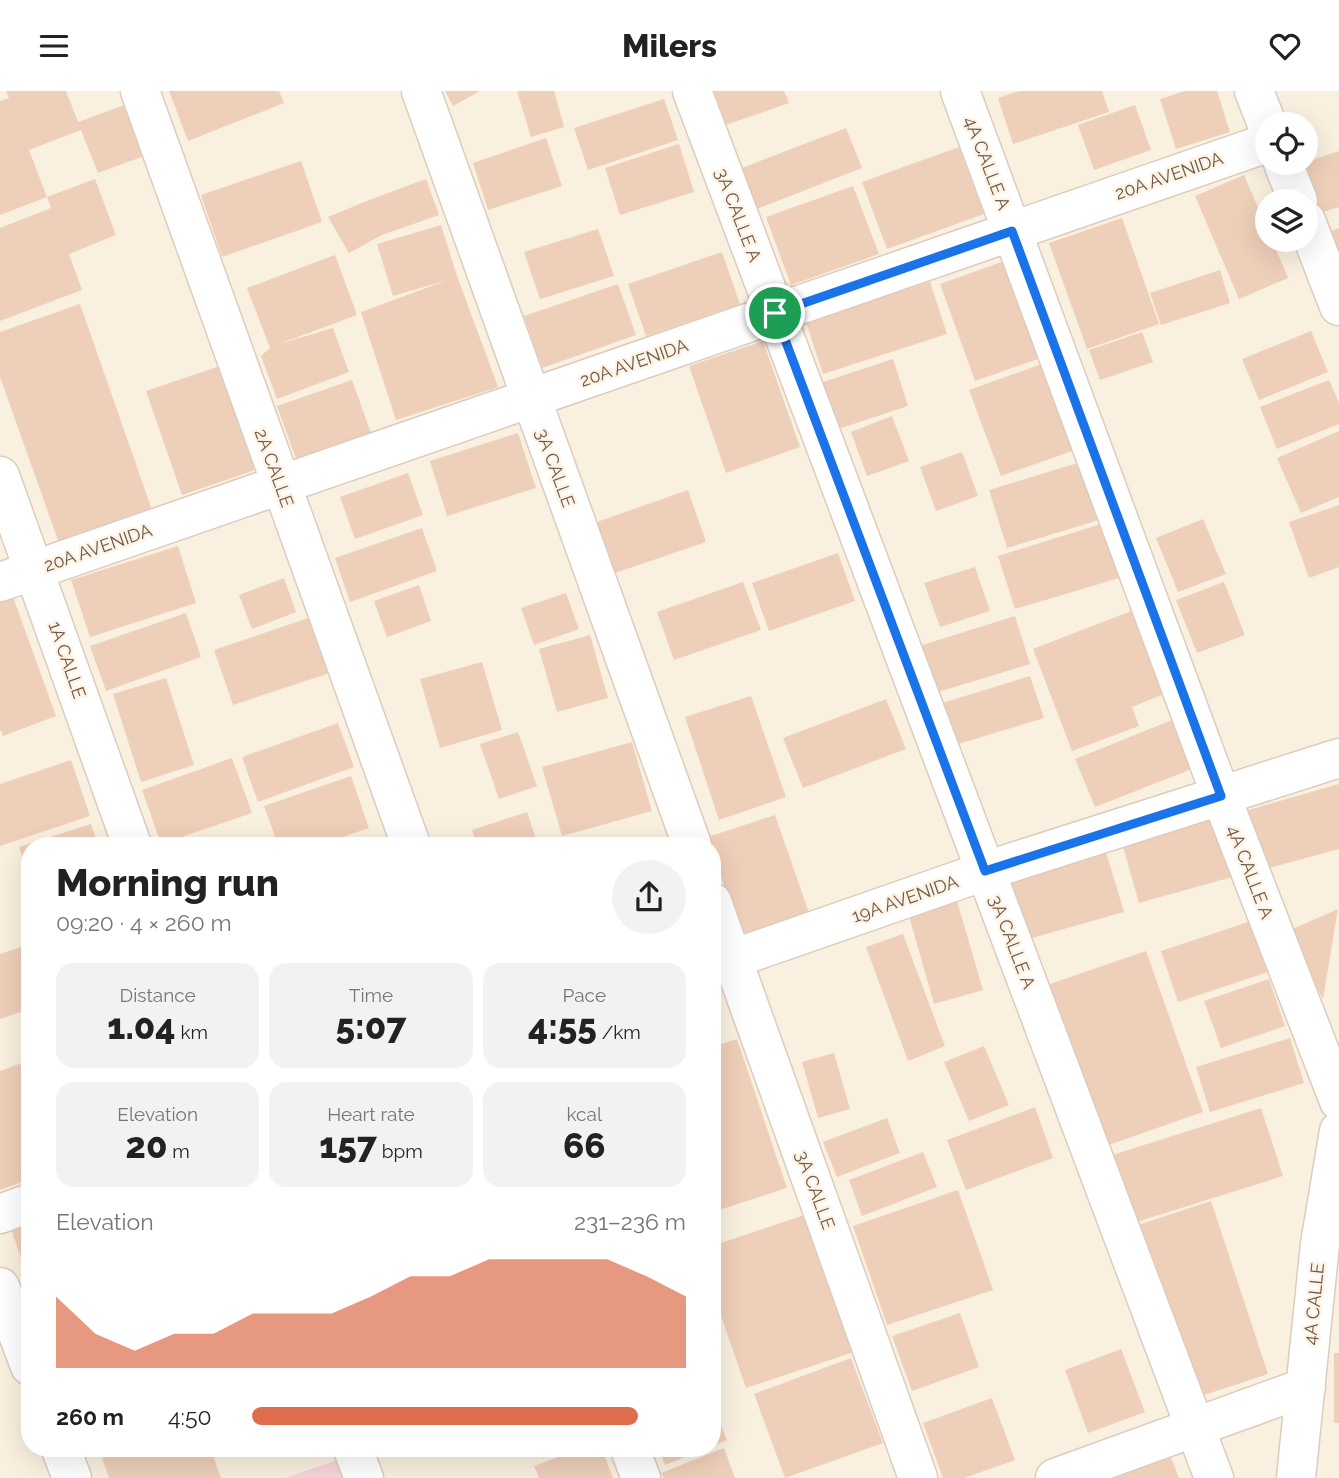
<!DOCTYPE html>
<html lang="en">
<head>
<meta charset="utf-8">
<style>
  :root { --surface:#fff; --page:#f2f2f2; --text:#222; --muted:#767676; --accent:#de6d4b }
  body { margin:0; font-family:Raleway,sans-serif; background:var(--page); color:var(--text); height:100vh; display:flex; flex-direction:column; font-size:26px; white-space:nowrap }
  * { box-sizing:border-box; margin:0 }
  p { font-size:23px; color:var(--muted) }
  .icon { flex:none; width:38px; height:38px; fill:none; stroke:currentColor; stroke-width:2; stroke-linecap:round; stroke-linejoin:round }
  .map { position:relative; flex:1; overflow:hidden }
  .side { position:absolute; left:21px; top:746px; width:700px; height:620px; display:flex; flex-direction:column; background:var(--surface); border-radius:28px; box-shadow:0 7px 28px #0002 }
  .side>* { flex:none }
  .tools { position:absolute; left:1255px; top:21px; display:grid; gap:14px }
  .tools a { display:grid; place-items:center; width:63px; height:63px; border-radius:50%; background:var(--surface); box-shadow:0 7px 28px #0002; font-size:35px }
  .pin { position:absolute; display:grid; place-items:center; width:60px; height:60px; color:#fff; margin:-30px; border:4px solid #fff; border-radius:50%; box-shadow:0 2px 7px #0007 }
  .round { display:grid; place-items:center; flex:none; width:74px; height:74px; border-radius:37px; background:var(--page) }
  .summary { display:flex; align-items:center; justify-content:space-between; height:119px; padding:0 35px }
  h1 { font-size:38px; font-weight:800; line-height:52px }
  .metrics { display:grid; grid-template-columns:repeat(3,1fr); gap:10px; height:119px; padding:7px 35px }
  .metrics div { display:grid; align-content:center; border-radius:18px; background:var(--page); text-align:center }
  .metrics b { font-size:35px; font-weight:800 }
  .metrics small { font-size:19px; font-weight:400 }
  .metrics p { font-size:19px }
  .chart { height:196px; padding:14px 35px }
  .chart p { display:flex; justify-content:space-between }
  .chart svg { width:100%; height:126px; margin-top:7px; fill:var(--accent); opacity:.7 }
  ul { padding:0 35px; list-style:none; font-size:23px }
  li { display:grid; grid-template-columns:112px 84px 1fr; align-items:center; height:52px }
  li i { height:18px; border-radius:9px; background:var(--accent) }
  header { display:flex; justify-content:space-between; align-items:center; height:91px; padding:0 35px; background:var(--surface); font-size:32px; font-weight:800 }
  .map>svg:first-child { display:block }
</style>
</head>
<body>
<header><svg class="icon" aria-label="menu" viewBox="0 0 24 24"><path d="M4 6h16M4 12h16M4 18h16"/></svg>Milers<svg class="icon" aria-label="heart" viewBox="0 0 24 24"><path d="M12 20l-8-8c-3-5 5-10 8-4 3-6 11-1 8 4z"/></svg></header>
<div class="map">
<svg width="1339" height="1387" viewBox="0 0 1339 1387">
  <rect width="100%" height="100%" fill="#faf0e0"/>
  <!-- medical -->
  <polygon fill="#f8d4d8" points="337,1369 343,1387 285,1387"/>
  <!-- building -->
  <g fill="#eecfb9">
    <polygon points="6,0 66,0 78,31 124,14 144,65 98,82 81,39 29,59 47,106 0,124 0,10 9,7"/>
    <polygon points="169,0 279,0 284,12 188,50"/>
    <polygon points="445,0 480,0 453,15"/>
    <polygon points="517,0 554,0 564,36 531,46"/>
    <polygon points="714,0 784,0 789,12 726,34"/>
    <polygon points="1019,0 1102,0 1109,21 1013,53 998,7"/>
    <polygon points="1185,0 1217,0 1230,41 1176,58 1160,8"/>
    <polygon points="664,8 678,49 588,79 574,37"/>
    <polygon points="1135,14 1151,59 1094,79 1078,34"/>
    <polygon points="846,37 862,77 757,118 742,77"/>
    <polygon points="546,47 562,95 488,119 473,72"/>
    <polygon points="679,53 694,101 620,124 605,77"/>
    <polygon points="959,56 984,123 887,158 862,91"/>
    <polygon points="1339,60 1339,116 1320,122 1303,72"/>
    <polygon points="301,70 322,131 222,166 201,104"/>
    <polygon points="1244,84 1267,137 1267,149 1272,149 1288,187 1239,208 1195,105"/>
    <polygon points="95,88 116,144 69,163 82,199 0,230 0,137 51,117 47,106"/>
    <polygon points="426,88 439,124 382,144 349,162 328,126 369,109"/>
    <polygon points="853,95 879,163 791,194 766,126"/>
    <polygon points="1122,127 1159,233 1087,258 1049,152"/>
    <polygon points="441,134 457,185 498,296 396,329 361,221 448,189 393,205 377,153"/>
    <polygon points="1339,137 1339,167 1329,141"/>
    <polygon points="598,138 614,185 540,208 524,161"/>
    <polygon points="722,161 740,213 646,245 628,193"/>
    <polygon points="335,164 357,224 279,253 333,237 349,281 277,308 261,265 270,257 247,197"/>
    <polygon points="1007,169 1041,267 975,290 940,193"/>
    <polygon points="1220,179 1230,212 1161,234 1150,202"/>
    <polygon points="930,191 947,243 823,283 806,231"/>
    <polygon points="618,193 636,244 542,277 524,225"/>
    <polygon points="80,213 152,419 59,452 0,286 0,241"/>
    <polygon points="1311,240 1328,281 1259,309 1242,268"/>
    <polygon points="1142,241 1153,271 1100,289 1089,259"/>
    <polygon points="763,250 800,356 726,382 689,275"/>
    <polygon points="893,268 908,315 835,339 820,292"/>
    <polygon points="1047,271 1078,358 1001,385 969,299"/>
    <polygon points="220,275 255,379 182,404 146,300"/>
    <polygon points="352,289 371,342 296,368 277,315"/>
    <polygon points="1329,289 1339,312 1339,333 1277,358 1260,316"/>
    <polygon points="892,325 909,370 867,385 851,341"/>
    <polygon points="1339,340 1339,406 1301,422 1277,367"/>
    <polygon points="518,342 536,397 447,425 430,370"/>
    <polygon points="962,361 978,405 936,420 920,376"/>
    <polygon points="1081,371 1099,429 1007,457 989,399"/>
    <polygon points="408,382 423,424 355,448 340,406"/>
    <polygon points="688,399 706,451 612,483 594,432"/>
    <polygon points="1339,414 1339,476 1309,487 1289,431"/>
    <polygon points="1203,428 1226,483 1178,501 1156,447"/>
    <polygon points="1101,433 1119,487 1015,518 998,465"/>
    <polygon points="422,437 437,480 350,511 335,467"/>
    <polygon points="178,455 196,512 90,546 71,489"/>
    <polygon points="838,462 855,510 769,540 752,492"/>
    <polygon points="975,476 990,520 940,536 924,492"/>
    <polygon points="284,487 296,521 252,538 239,504"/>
    <polygon points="743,491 761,539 674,569 657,521"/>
    <polygon points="1224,491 1245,544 1197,562 1176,509"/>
    <polygon points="419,494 431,530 387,546 374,510"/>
    <polygon points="566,502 579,538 534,554 521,517"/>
    <polygon points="13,506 56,625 3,645 0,638 0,511"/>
    <polygon points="1131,520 1164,603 1132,616 1139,635 1072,660 1033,558"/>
    <polygon points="186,522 201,566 106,600 90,555"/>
    <polygon points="314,525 333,581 233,614 214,559"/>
    <polygon points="1015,525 1030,573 928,604 913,557"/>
    <polygon points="590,544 608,607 557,621 539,558"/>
    <polygon points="482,571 502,639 440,657 420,588"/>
    <polygon points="1030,585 1044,627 942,658 929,616"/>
    <polygon points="166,587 194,674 141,691 113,603"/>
    <polygon points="751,605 786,706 719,729 685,626"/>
    <polygon points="886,608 906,658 803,697 783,647"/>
    <polygon points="1172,629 1192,678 1095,716 1075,668"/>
    <polygon points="338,632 354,676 258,711 242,666"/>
    <polygon points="518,641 537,695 499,708 480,653"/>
    <polygon points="632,651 652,720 562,745 542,676"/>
    <polygon points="232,667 252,722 161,753 142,699"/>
    <polygon points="71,669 90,725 0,755 0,693"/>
    <polygon points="351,685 369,737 319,754 278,754 264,715"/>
    <polygon points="1339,693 1339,758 1262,779 1245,720"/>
    <polygon points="527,721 538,754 477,754 472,739"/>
    <polygon points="775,724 810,825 742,847 712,759 712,754 711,754 708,746"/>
    <polygon points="1221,725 1239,784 1139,812 1122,752"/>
    <polygon points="91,733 98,754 30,754 29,786 19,756"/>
    <polygon points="1106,761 1124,821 1025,849 1007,790"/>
    <polygon points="957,810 983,899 934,913 909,825"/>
    <polygon points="1338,818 1323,908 1286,841"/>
    <polygon points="1251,830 1268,881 1178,911 1161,860"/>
    <polygon points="903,843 945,955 908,970 866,856"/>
    <polygon points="30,853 30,918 0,928 0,863"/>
    <polygon points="1146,860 1203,1021 1100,1057 1044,895"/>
    <polygon points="1269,888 1285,935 1221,957 1204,910"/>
    <polygon points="1290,947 1304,992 1210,1021 1196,976"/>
    <polygon points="737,948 787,1097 716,1120 712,1107 712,956"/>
    <polygon points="984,955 1009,1014 969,1030 944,971"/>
    <polygon points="834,962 850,1018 818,1027 802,971"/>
    <polygon points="30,969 30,1088 0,1099 0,980"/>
    <polygon points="1035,1016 1053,1067 966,1099 947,1049"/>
    <polygon points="1261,1017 1283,1085 1127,1134 1106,1066"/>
    <polygon points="887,1027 900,1062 837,1086 823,1051"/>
    <polygon points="923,1061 937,1096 862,1125 849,1089"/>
    <polygon points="958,1099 993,1199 887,1234 853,1135"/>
    <polygon points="1211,1110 1268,1283 1189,1309 1132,1136"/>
    <polygon points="807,1123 854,1261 746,1297 712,1199 712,1155"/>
    <polygon points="30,1132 30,1190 29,1190 11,1138"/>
    <polygon points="960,1222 979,1276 912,1300 892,1245"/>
    <polygon points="1121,1258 1145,1321 1088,1342 1065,1279"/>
    <rect x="1334" y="1262" width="5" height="70"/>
    <polygon points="851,1267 883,1352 785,1387 754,1303"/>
    <polygon points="992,1307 1015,1369 964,1387 943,1387 923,1332"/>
    <polygon points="712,1311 727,1349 712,1355"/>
    <polygon points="1166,1353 1179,1387 1078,1387"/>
    <polygon points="135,1356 210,1356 221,1387 109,1387 102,1367"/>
    <polygon points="388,1356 412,1356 412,1357 391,1364"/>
    <polygon points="586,1356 601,1356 613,1387 539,1387 534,1375"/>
    <polygon points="658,1356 710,1356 665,1374"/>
    <polygon points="724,1357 735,1387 664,1387 661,1382"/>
  </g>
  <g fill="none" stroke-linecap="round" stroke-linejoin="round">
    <defs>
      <g id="minor">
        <polyline points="140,0 411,754"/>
        <polyline points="421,0 692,754"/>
        <polyline points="692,0 1214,1387"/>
        <polyline points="960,0 1221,705 1339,1010"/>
        <polyline points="1254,0 1267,33"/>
        <polyline points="1283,72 1298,110"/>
        <polyline points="1306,130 1339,215"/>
        <polyline points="0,385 132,754"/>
        <polyline points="0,491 1267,52"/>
        <polyline points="712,811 918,1387"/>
        <polyline points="712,875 985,780 1339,667"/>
        <polyline points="0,1123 30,1112"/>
        <polyline points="0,1196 30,1275"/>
        <polyline points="60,1356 72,1387"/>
        <polyline points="352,1356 364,1387"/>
        <polyline points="629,1356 641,1387"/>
        <polyline points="1055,1387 1306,1296"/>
        <polyline points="1296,1387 1320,1153 1339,1040"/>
      </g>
    </defs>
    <!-- minor casing -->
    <use href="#minor" stroke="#ddccbd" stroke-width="41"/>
    <!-- minor -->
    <use href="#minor" stroke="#fff" stroke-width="38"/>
  </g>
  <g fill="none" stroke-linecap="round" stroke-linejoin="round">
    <defs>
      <polygon id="route" points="1012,140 1221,705 985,780 775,222"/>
    </defs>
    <!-- route casing -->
    <use href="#route" stroke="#fff" stroke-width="14"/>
    <!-- route -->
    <use href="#route" stroke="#1a73e8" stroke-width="9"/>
  </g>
  <g text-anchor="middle" stroke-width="5" stroke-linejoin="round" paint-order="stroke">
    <!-- street labels -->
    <g font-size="18" fill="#6f5749" stroke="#fef4e5">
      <text transform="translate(987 72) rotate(69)" y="6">4A CALLE A</text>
      <text transform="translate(1169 85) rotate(-19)" y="6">20A AVENIDA</text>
      <text transform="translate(738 124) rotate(69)" y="6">3A CALLE A</text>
      <text transform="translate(634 272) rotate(-19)" y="6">20A AVENIDA</text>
      <text transform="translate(274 377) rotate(70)" y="6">2A CALLE</text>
      <text transform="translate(555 377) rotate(70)" y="6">3A CALLE</text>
      <text transform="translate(98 457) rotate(-19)" y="6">20A AVENIDA</text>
      <text transform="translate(67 569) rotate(71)" y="6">1A CALLE</text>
      <text transform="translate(1250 781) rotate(69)" y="6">4A CALLE A</text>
      <text transform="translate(905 808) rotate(-19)" y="6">19A AVENIDA</text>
      <text transform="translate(1012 851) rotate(69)" y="6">3A CALLE A</text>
      <text transform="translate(815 1099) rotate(70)" y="6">3A CALLE</text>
      <text transform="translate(1314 1213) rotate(-84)" y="6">4A CALLE</text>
    </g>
  </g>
</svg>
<div class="tools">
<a><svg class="icon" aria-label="locate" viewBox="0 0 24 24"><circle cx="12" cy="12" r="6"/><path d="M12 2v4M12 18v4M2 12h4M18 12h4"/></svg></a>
<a><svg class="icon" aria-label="layers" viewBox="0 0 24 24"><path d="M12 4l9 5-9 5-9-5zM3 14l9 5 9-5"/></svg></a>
</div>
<div class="pin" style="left:775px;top:222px;background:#1e9e55"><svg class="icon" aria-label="arrive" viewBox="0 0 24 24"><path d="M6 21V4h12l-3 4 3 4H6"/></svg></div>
<section class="side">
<div class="summary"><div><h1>Morning run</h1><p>09:20 · 4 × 260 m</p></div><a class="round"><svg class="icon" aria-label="share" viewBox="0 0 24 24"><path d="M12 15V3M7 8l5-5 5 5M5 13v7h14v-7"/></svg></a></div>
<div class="metrics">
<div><p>Distance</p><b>1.04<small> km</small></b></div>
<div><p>Time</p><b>5:07</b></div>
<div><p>Pace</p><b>4:55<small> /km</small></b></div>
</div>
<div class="metrics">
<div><p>Elevation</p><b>20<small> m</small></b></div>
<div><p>Heart rate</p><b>157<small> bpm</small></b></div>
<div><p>kcal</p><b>66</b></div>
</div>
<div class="chart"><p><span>Elevation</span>231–236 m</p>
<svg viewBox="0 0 160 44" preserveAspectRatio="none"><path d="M0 44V19L10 32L20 38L30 32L40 32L50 25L60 25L70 25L80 19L90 12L100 12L110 6L120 6L130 6L140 6L150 12L160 19V44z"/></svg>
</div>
<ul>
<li><b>260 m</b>4:50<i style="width:89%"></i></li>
</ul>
</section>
</div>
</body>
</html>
